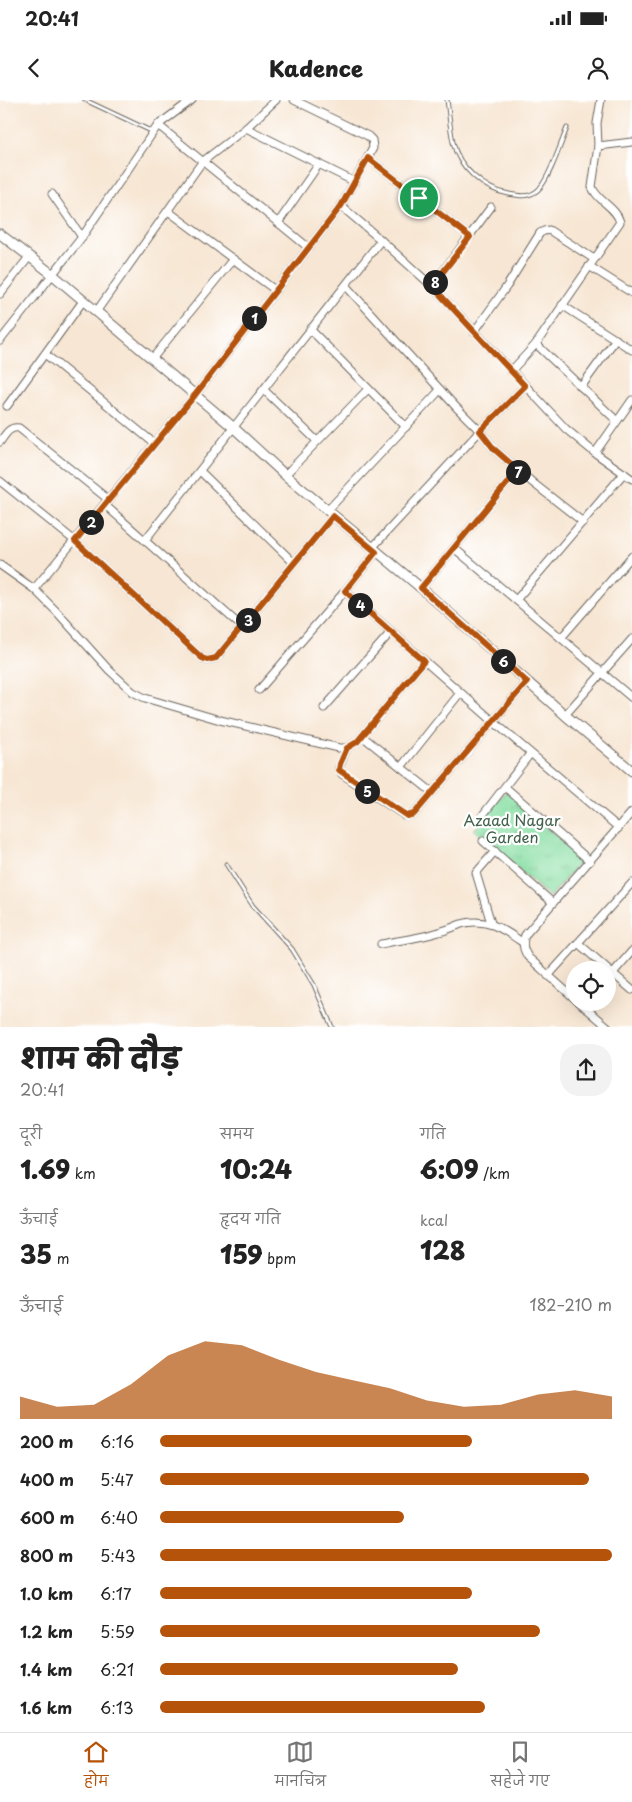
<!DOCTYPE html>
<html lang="hi">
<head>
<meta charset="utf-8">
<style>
  :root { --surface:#fff; --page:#f2f2f2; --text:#222; --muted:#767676; --line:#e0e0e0; --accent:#b45309 }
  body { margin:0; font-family:"Playpen Sans","Playpen Sans Deva",sans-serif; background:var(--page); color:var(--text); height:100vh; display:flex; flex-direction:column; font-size:19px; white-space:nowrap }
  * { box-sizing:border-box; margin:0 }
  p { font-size:16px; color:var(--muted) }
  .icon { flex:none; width:28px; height:28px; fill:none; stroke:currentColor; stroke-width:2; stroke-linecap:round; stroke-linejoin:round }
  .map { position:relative; height:927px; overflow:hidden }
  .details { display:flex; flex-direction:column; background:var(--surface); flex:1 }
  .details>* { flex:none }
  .fabs { position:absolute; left:566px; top:861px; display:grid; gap:10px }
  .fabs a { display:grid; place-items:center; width:50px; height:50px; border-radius:50%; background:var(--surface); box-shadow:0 5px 20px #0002; font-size:25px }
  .pin { position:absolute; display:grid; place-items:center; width:42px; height:42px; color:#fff; margin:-21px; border:2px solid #fff; border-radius:50%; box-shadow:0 1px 5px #0007 }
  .km { position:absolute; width:25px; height:25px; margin:-12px; border-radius:50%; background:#222; color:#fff; font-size:14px; line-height:25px; text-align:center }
  .round { display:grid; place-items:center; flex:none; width:52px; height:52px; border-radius:20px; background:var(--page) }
  .head { display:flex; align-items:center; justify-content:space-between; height:85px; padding:0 20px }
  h1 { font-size:28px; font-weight:800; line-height:38px }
  .metrics { display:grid; grid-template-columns:repeat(3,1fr); gap:8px; height:85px; padding:5px 20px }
  .metrics div { display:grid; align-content:center }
  .metrics b { font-size:25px; font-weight:800 }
  .metrics small { font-size:14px; font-weight:400 }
  .metrics p { font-size:14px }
  .chart { height:140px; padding:10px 20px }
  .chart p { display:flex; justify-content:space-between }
  .chart svg { width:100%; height:90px; margin-top:5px; fill:var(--accent); opacity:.7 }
  ul { padding:0 20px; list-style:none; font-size:16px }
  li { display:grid; grid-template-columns:80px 60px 1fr; align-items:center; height:38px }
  li i { height:12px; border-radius:6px; background:var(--accent) }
  .status { display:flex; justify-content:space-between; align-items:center; height:35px; padding:0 25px; background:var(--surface); direction:ltr }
  .status svg { height:14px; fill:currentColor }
  header { display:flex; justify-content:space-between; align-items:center; height:65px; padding:0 20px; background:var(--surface); font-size:22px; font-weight:800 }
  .tabs { display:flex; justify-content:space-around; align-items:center; height:70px; border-top:1px solid var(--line); background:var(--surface); font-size:14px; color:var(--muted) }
  .tabs a { display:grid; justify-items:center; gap:2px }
  .tabs .selected { color:var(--accent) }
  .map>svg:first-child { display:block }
</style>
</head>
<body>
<div class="status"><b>20:41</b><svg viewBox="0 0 49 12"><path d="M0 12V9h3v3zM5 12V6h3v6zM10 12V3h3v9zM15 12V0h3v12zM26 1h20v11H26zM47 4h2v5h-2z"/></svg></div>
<header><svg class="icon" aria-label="back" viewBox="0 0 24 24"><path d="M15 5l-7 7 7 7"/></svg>Kadence<svg class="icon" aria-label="person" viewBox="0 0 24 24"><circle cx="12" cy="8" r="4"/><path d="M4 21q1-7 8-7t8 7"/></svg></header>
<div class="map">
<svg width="632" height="927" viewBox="0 0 632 927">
  <defs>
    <pattern id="park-tufts" width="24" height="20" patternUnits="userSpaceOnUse" patternTransform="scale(1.25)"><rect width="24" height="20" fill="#86dea2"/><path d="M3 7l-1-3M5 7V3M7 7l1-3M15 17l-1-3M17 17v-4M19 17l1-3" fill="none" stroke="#73be8b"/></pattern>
  </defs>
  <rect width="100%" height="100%" fill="#fff"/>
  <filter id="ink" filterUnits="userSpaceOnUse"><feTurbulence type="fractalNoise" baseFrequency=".02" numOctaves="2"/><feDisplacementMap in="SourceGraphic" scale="10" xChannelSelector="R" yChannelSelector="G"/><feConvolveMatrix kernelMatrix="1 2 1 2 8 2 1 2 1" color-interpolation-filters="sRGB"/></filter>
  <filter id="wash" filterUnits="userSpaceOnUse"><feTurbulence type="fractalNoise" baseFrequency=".0096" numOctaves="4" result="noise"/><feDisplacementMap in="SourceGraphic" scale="20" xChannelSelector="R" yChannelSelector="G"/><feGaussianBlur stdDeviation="1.12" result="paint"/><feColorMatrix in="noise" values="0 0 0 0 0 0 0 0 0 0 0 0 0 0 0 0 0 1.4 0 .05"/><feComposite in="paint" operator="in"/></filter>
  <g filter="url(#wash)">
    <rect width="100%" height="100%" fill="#f7e6d3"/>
    <!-- park -->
    <polygon fill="url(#park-tufts)" stroke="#517d5f" points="507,691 582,759 550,797 474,730"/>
  </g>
  <g filter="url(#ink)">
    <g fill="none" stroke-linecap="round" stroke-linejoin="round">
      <defs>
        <g id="service">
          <polyline points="85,0 153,32"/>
          <path d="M447 0C449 14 450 28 453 42 458 67 484 90 509 94 519 96 529 98 538 90 549 80 561 43 567 28"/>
          <polyline points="226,764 253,806 292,849 314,885 332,927"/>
        </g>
        <g id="minor">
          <polyline points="158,25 309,148"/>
          <polyline points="246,28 355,82"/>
          <polyline points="598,46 632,42"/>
          <polyline points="368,58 470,137"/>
          <polyline points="52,94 82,137"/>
          <polyline points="341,106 381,140 432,186 566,329 595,353 632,379"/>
          <polyline points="168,111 275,190"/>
          <polyline points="278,123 319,64"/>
          <polyline points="589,166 632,193"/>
          <polyline points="346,186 456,307 480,331 494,349 533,383 583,422"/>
          <polyline points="432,186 491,107"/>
          <polyline points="0,194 29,157"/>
          <polyline points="562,205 632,250"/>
          <polyline points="96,212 202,62 246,28 276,0"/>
          <polyline points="310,229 406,327"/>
          <polyline points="474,232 507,186 540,133 544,131 549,130 594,159"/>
          <polyline points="0,241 82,137 158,25 192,0"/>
          <polyline points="536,244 617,321"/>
          <polyline points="45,254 155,344"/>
          <polyline points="152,259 233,159"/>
          <path d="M511 271 536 244 620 122C616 107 597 101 592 87L598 46 597 23 601 0"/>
          <polyline points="581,287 616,239"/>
          <polyline points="264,290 317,341"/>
          <polyline points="7,306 83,201"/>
          <path d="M0 342C5 335 9 326 19 328L109 400"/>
          <polyline points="595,353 632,300"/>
          <polyline points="200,371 294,463"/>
          <polyline points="624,373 516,500 632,598"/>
          <polyline points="285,375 367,290"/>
          <polyline points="0,381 75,441 202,558 207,560 216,558 333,416"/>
          <polyline points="105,405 242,527"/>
          <polyline points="327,411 440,290"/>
          <polyline points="145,440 381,140"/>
          <polyline points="372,448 480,331 525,286"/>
          <polyline points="454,448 516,500"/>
          <polyline points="376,452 345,491 494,622 619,728"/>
          <polyline points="0,465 34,489 56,511 109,570 133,592 145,598 220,620 339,648 347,648 357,642 424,561"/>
          <polyline points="421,488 518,370"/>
          <polyline points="34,489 195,295 341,106 373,48 372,40 368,36 294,0"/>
          <polyline points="561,538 632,456"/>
          <polyline points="259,590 345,491"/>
          <polyline points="324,608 391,532"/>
          <polyline points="565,615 632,539"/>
          <polyline points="362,636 432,692"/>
          <polyline points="347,648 339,668 342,674 404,715 407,716 414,714 527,582"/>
          <polyline points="401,667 460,593"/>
          <polyline points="505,687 590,761"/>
          <polyline points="482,716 530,654"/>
          <polyline points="483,741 553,803"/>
          <polyline points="491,823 476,773 495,751"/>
          <polyline points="578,843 632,890"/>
          <path d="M381 844C400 840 421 838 439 832 447 830 454 827 461 824 486 817 503 829 522 842"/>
          <polyline points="613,873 632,851"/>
          <polyline points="548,876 632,783"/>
          <path d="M575 899 528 857C523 849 522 844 525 835L632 712"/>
          <polyline points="579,902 608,927"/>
        </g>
        <polyline id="tertiary" points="0,134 52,174 234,328 285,375 421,488 565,615 632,671"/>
      </defs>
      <!-- service casing -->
      <use href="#service" stroke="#69635c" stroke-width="5"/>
      <!-- minor casing -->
      <use href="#minor" stroke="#69635c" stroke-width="9"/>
      <!-- tertiary casing -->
      <use href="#tertiary" stroke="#69635c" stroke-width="11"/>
      <!-- service -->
      <use href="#service" stroke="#fff" stroke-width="3"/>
      <!-- minor -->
      <use href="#minor" stroke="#fff" stroke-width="7"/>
      <!-- tertiary -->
      <use href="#tertiary" stroke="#fff" stroke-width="9"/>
    </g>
  </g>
  <g fill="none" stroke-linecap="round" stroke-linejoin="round" filter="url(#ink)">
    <defs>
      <polygon id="route" points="368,58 470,137 432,186 525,286 480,331 494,349 518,370 421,488 527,582 414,714 407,716 339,670 340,664 347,648 357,642 424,561 345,491 376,452 333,416 216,558 207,560 202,558 75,441 195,295 341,106"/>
    </defs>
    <!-- route casing -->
    <use href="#route" stroke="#fff" stroke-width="10"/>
    <!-- route -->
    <use href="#route" stroke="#b45309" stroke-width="6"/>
  </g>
  <g text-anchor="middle" stroke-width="4.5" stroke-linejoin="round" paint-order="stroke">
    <!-- park labels -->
    <g font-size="15" fill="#41604b" stroke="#fff">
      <text x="512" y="726">Azaad Nagar<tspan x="512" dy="17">Garden</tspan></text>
    </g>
  </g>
</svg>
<div class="fabs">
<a><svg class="icon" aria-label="locate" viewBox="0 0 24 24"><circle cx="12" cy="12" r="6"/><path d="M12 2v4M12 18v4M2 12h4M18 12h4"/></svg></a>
</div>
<div class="pin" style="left:419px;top:98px;background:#1e9e55"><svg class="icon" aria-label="arrive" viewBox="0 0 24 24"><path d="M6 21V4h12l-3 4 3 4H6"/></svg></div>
<b class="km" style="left:254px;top:218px">1</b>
<b class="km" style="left:91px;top:422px">2</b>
<b class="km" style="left:248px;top:520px">3</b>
<b class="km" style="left:360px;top:505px">4</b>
<b class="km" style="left:367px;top:691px">5</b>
<b class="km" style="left:503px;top:561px">6</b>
<b class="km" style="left:518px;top:372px">7</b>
<b class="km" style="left:435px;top:182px">8</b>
</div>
<section class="details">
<div class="head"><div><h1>शाम की दौड़</h1><p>20:41</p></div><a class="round"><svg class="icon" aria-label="share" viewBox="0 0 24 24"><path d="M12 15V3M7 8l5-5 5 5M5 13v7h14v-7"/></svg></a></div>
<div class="metrics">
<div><p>दूरी</p><b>1.69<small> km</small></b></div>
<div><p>समय</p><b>10:24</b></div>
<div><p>गति</p><b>6:09<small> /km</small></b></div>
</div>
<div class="metrics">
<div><p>ऊँचाई</p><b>35<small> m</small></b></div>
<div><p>हृदय गति</p><b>159<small> bpm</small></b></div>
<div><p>kcal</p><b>128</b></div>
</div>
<div class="chart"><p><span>ऊँचाई</span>182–210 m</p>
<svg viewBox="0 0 160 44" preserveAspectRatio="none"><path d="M0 44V33L10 38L20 37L30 27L40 13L50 6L60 8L70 15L80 21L90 25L100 29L110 35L120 38L130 37L140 32L150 30L160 33V44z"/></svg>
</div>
<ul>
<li><b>200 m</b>6:16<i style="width:69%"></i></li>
<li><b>400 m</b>5:47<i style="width:95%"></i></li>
<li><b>600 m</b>6:40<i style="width:54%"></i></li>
<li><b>800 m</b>5:43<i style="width:100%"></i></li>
<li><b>1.0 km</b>6:17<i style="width:69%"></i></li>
<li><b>1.2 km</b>5:59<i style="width:84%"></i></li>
<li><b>1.4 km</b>6:21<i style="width:66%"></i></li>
<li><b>1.6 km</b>6:13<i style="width:72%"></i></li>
</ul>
</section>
<nav class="tabs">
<a class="selected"><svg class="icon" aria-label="home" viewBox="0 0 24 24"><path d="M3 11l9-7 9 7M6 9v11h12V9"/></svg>होम</a>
<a><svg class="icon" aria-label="map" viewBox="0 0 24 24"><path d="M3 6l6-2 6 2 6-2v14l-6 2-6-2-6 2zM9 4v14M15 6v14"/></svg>मानचित्र</a>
<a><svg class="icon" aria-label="saved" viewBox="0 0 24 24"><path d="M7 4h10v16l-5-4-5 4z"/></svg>सहेजे गए</a>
</nav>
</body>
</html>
